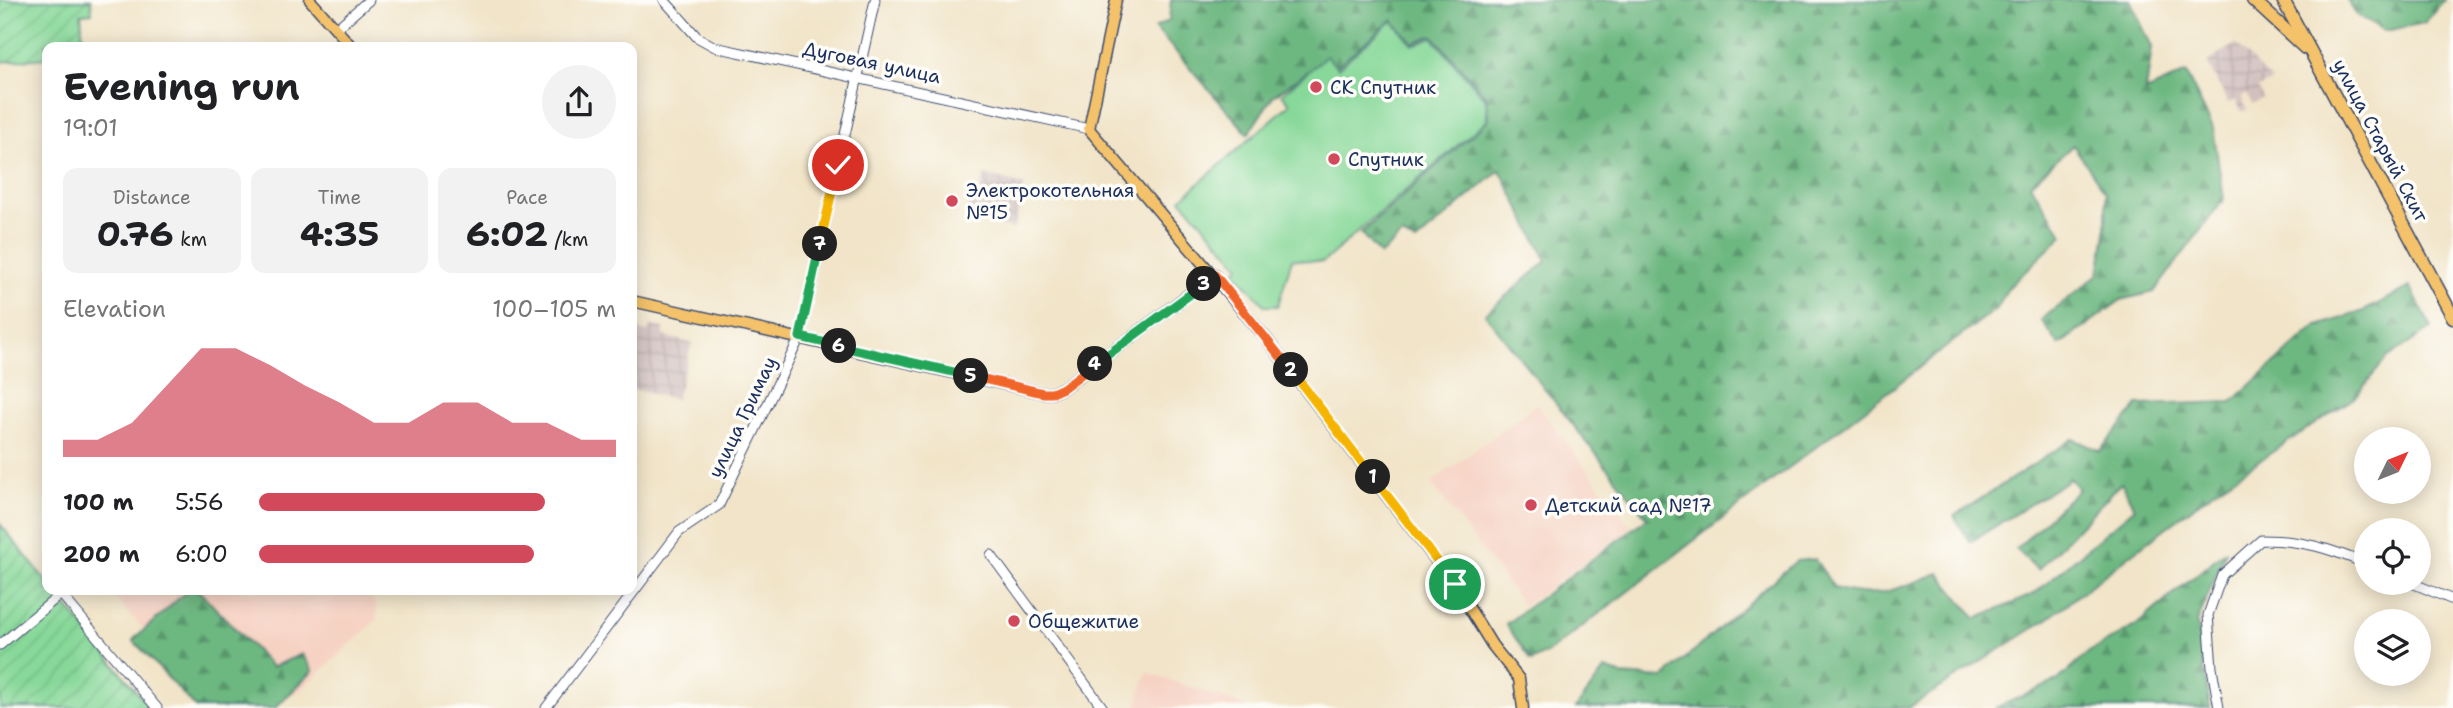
<!DOCTYPE html>
<html lang="en">
<head>
<meta charset="utf-8">
<style>
  :root { --surface:#fff; --page:#f2f2f2; --text:#202124; --muted:#757577; --accent:#d1495b }
  body { margin:0; font-family:"Shantell Sans",sans-serif; background:var(--page); color:var(--text); height:100vh; display:flex; flex-direction:column; font-size:26px; white-space:nowrap }
  * { box-sizing:border-box; margin:0 }
  p { font-size:23px; color:var(--muted) }
  .icon { flex:none; width:38px; height:38px; fill:none; stroke:currentColor; stroke-width:2; stroke-linecap:round; stroke-linejoin:round }
  .map { position:relative; flex:1; overflow:hidden }
  .side { position:absolute; left:42px; top:42px; width:595px; height:553px; display:flex; flex-direction:column; background:var(--surface); border-radius:14px; box-shadow:0 4px 18px #0003 }
  .side>* { flex:none }
  .needle { width:46px; rotate:47deg }
  .controls { position:absolute; left:2354px; top:427px; display:grid; gap:14px }
  .controls a { display:grid; place-items:center; width:77px; height:77px; border-radius:50%; background:var(--surface); box-shadow:0 4px 18px #0003; font-size:35px }
  .pin { position:absolute; display:grid; place-items:center; width:60px; height:60px; color:#fff; margin:-30px; border:4px solid #fff; border-radius:50%; box-shadow:0 2px 7px #0007 }
  .km { position:absolute; width:35px; height:35px; margin:-18px; border-radius:50%; background:#222; color:#fff; font-size:19px; line-height:35px; text-align:center }
  .round { display:grid; place-items:center; flex:none; width:74px; height:74px; border-radius:37px; background:var(--page) }
  .summary { display:flex; align-items:center; justify-content:space-between; height:119px; padding:0 21px }
  h1 { font-size:38px; font-weight:700; line-height:52px }
  .metrics { display:grid; grid-template-columns:repeat(3,1fr); gap:10px; height:119px; padding:7px 21px }
  .metrics div { display:grid; align-content:center; border-radius:14px; background:var(--page); text-align:center }
  .metrics b { font-size:35px; font-weight:700 }
  .metrics small { font-size:19px; font-weight:400 }
  .metrics p { font-size:19px }
  .chart { height:196px; padding:14px 21px }
  .chart p { display:flex; justify-content:space-between }
  .chart svg { width:100%; height:126px; margin-top:7px; fill:var(--accent); opacity:.7 }
  ul { padding:0 21px; list-style:none; font-size:23px }
  li { display:grid; grid-template-columns:112px 84px 1fr; align-items:center; height:52px }
  li i { height:18px; border-radius:9px; background:var(--accent) }
  .map>svg:first-child { display:block }
</style>
</head>
<body>
<div class="map">
<svg width="2453" height="708" viewBox="0 0 2453 708">
  <defs>
    <pattern id="industrial-grid" width="8" height="8" patternUnits="userSpaceOnUse" patternTransform="scale(1.75)"><rect width="8" height="8" fill="#d1bfbd"/><path d="M0 4h8M4 0v8" fill="none" stroke="#b3a4a5"/></pattern>
    <pattern id="forest-firs" width="22" height="20" patternUnits="userSpaceOnUse" patternTransform="scale(1.75)"><rect width="22" height="20" fill="#6db881"/><path d="M5 1l3.5 6h-7zM16 11l3.5 6h-7z" fill="#59966d"/></pattern>
    <pattern id="garden-furrows" width="10" height="10" patternUnits="userSpaceOnUse" patternTransform="scale(1.75)"><rect width="10" height="10" fill="#87d899"/><path d="M-1 1l2-2M0 10L10 0M9 11l2-2" fill="none" stroke="#74ba86"/></pattern>
  </defs>
  <rect width="100%" height="100%" fill="#fdfcf7"/>
  <filter id="ink" filterUnits="userSpaceOnUse"><feTurbulence type="fractalNoise" baseFrequency=".0143" numOctaves="2"/><feDisplacementMap in="SourceGraphic" scale="14" xChannelSelector="R" yChannelSelector="G"/><feConvolveMatrix kernelMatrix="1 2 1 2 8 2 1 2 1" color-interpolation-filters="sRGB"/></filter>
  <filter id="wash" filterUnits="userSpaceOnUse"><feTurbulence type="fractalNoise" baseFrequency=".00686" numOctaves="4" result="noise"/><feDisplacementMap in="SourceGraphic" scale="28" xChannelSelector="R" yChannelSelector="G"/><feGaussianBlur stdDeviation="1.57" result="paint"/><feColorMatrix in="noise" values="0 0 0 0 0 0 0 0 0 0 0 0 0 0 0 0 0 1.4 0 .05"/><feComposite in="paint" operator="in"/></filter>
  <g filter="url(#wash)">
    <rect width="100%" height="100%" fill="#f1e4c8"/>
    <!-- built -->
    <g fill="#f6d2c3">
      <polygon points="1537,404 1631,527 1524,606 1431,483"/>
      <polygon points="107,590 364,590 376,603 377,620 299,691 266,708 218,708"/>
      <polygon points="1147,672 1245,706 1245,708 1136,708"/>
    </g>
    <!-- industrial -->
    <g fill="url(#industrial-grid)">
      <polygon points="2236,44 2272,81 2258,88 2263,98 2252,104 2247,94 2241,97 2247,109 2242,112 2236,100 2228,103 2207,62"/>
      <polygon points="984,175 1024,185 1014,229 974,219 975,215 967,213 970,198 979,199"/>
      <polygon points="651,325 664,328 663,336 692,343 676,399 632,389 632,329 648,332"/>
    </g>
    <!-- forest -->
    <g fill="url(#forest-firs)" stroke="#447470" stroke-width="2">
      <polygon points="1171,0 2130,0 2152,47 2146,91 2186,73 2213,128 2224,199 2154,292 2121,300 2059,345 2041,320 2099,274 2106,232 2106,193 2073,145 2030,184 2063,235 2007,289 1998,307 1549,652 1531,661 1506,624 1647,518 1485,314 1547,261 1500,170 1416,242 1402,235 1380,255 1361,233 1488,120 1487,98 1432,35 1413,43 1392,20 1337,66 1320,63 1273,96 1248,134 1155,28 1169,20"/>
      <polygon points="2347,0 2445,0 2424,23 2385,31 2356,14"/>
      <path d="M2410 287 2432 328 2387 358 2354 398 2215 490 2046 620 1908 708H1576L1605 669 1622 675 1663 678 1796 561 1815 559 1834 588C1880 601 1897 588 1939 573L1976 619 2034 594 2135 508 2121 483 2038 570 2016 549 2079 489 2070 479 1970 542 1954 516 2073 439 2100 451 2138 405 2232 402 2315 327 2364 311Z"/>
      <polygon points="2226,550 2197,623 2210,708 1995,708 2057,681 2089,652 2134,627"/>
      <polygon points="188,590 198,590 272,667 302,654 313,671 275,708 196,708 133,640"/>
    </g>
    <!-- garden -->
    <g fill="url(#garden-furrows)" stroke="#51847c" stroke-width="2">
      <polygon points="0,0 91,0 92,13 81,14 83,42 46,45 47,58 0,62"/>
      <polygon points="0,524 47,582 47,590 54,590 150,708 0,708"/>
    </g>
    <!-- pitch -->
    <polygon fill="#87d899" stroke="#51847c" stroke-width="2" points="1392,21 1413,45 1432,37 1486,100 1487,120 1323,262 1292,259 1279,302 1277,306 1265,306 1234,271 1240,266 1181,199 1290,104 1282,94 1326,56 1338,68"/>
  </g>
  <g filter="url(#ink)">
    <g fill="none" stroke-linecap="round" stroke-linejoin="round">
      <defs>
        <g id="minor">
          <polyline points="664,0 697,37 715,47 1089,129"/>
          <polyline points="336,29 369,0"/>
          <polyline points="991,555 1103,708"/>
          <polyline points="2412,583 2453,600"/>
          <polyline points="0,645 61,594 157,708"/>
          <polyline points="546,708 679,532 719,505 800,337 875,0"/>
          <path d="M2219 708 2212 668 2208 615 2222 575 2261 540C2302 540 2329 548 2366 564"/>
        </g>
        <g id="major">
          <polyline points="310,0 352,47"/>
          <polyline points="1116,0 1089,129 1265,337 1455,585 1492,645 1519,679 1523,708"/>
          <polyline points="632,301 1043,393 1052,393 1063,388 1215,275"/>
        </g>
        <g id="highway">
          <polyline points="2253,0 2305,48"/>
          <polyline points="2283,0 2453,317"/>
        </g>
      </defs>
      <!-- minor casing -->
      <use href="#minor" stroke="#3b4a6e" stroke-width="11"/>
      <!-- major casing -->
      <use href="#major" stroke="#3b4a6e" stroke-width="13"/>
      <!-- highway casing -->
      <use href="#highway" stroke="#3b4a6e" stroke-width="15"/>
      <!-- minor -->
      <use href="#minor" stroke="#fff" stroke-width="9"/>
      <!-- major -->
      <use href="#major" stroke="#f4c26a" stroke-width="10"/>
      <!-- highway -->
      <use href="#highway" stroke="#f4c26a" stroke-width="12"/>
    </g>
  </g>
  <g fill="none" stroke-linecap="round" stroke-linejoin="round" filter="url(#ink)">
    <defs>
      <polyline id="split-1" points="1373,477 1455,584"/>
      <polyline id="split-2" points="1291,370 1373,477"/>
      <polyline id="split-3" points="1204,284 1215,275 1291,370"/>
      <polyline id="split-4" points="1095,364 1204,284"/>
      <polyline id="split-5" points="971,376 1043,393 1052,393 1063,388 1095,364"/>
      <polyline id="split-6" points="839,346 971,376"/>
      <polyline id="split-7" points="820,244 800,337 839,346"/>
      <polyline id="split-8" points="820,244 838,165"/>
    </defs>
    <!-- split-1 casing -->
    <use href="#split-1" stroke="#fff" stroke-width="14"/>
    <!-- split-2 casing -->
    <use href="#split-2" stroke="#fff" stroke-width="14"/>
    <!-- split-3 casing -->
    <use href="#split-3" stroke="#fff" stroke-width="14"/>
    <!-- split-4 casing -->
    <use href="#split-4" stroke="#fff" stroke-width="14"/>
    <!-- split-5 casing -->
    <use href="#split-5" stroke="#fff" stroke-width="14"/>
    <!-- split-6 casing -->
    <use href="#split-6" stroke="#fff" stroke-width="14"/>
    <!-- split-7 casing -->
    <use href="#split-7" stroke="#fff" stroke-width="14"/>
    <!-- split-8 casing -->
    <use href="#split-8" stroke="#fff" stroke-width="14"/>
    <!-- split-1 -->
    <use href="#split-1" stroke="#f5b400" stroke-width="9"/>
    <!-- split-2 -->
    <use href="#split-2" stroke="#f5b400" stroke-width="9"/>
    <!-- split-3 -->
    <use href="#split-3" stroke="#f0652b" stroke-width="9"/>
    <!-- split-4 -->
    <use href="#split-4" stroke="#22a559" stroke-width="9"/>
    <!-- split-5 -->
    <use href="#split-5" stroke="#f0652b" stroke-width="9"/>
    <!-- split-6 -->
    <use href="#split-6" stroke="#22a559" stroke-width="9"/>
    <!-- split-7 -->
    <use href="#split-7" stroke="#22a559" stroke-width="9"/>
    <!-- split-8 -->
    <use href="#split-8" stroke="#f5b400" stroke-width="9"/>
  </g>
  <!-- markers -->
  <g fill="#d1495b" stroke="#fdfcf7" stroke-width="2.5">
    <circle cx="1316" cy="87" r="7"/>
    <circle cx="1334" cy="159" r="7"/>
    <circle cx="952" cy="201" r="7"/>
    <circle cx="1531" cy="505" r="7"/>
    <circle cx="1014" cy="621" r="7"/>
  </g>
  <g text-anchor="middle" stroke-width="7" stroke-linejoin="round" paint-order="stroke">
    <!-- street labels -->
    <g font-size="19" fill="#1b2f5e" stroke="#fdfcf7">
      <text transform="translate(872 62) rotate(12)" y="7">Дуговая улица</text>
      <text transform="translate(2381 140) rotate(62)" y="7">улица Старый Скит</text>
      <text transform="translate(742 417) rotate(-64)" y="7">улица Гримау</text>
    </g>
    <!-- poi labels -->
    <g font-size="19" fill="#1b2f5e" stroke="#fdfcf7" text-anchor="start">
      <text x="1330" y="94">СК Спутник</text>
      <text x="1348" y="166">Спутник</text>
      <text x="966" y="197">Электрокотельная<tspan x="966" dy="22">№15</tspan></text>
      <text x="1545" y="512">Детский сад №17</text>
      <text x="1028" y="628">Общежитие</text>
    </g>
  </g>
</svg>
<div class="controls">
<a><svg class="needle" viewBox="-14 -14 28 28"><path d="M0-13l5 13h-10z" fill="#e53935"/><path d="M0 13l5-13h-10z" fill="#757577"/></svg></a>
<a><svg class="icon" aria-label="locate" viewBox="0 0 24 24"><circle cx="12" cy="12" r="6"/><path d="M12 2v4M12 18v4M2 12h4M18 12h4"/></svg></a>
<a><svg class="icon" aria-label="layers" viewBox="0 0 24 24"><path d="M12 4l9 5-9 5-9-5zM3 14l9 5 9-5"/></svg></a>
</div>
<div class="pin" style="left:1455px;top:584px;background:#1e9e55"><svg class="icon" aria-label="arrive" viewBox="0 0 24 24"><path d="M6 21V4h12l-3 4 3 4H6"/></svg></div>
<div class="pin" style="left:838px;top:165px;background:#d93025"><svg class="icon" aria-label="check" viewBox="0 0 24 24"><path d="M5 12l5 5 9-10"/></svg></div>
<b class="km" style="left:1373px;top:477px">1</b>
<b class="km" style="left:1291px;top:370px">2</b>
<b class="km" style="left:1204px;top:284px">3</b>
<b class="km" style="left:1095px;top:364px">4</b>
<b class="km" style="left:971px;top:376px">5</b>
<b class="km" style="left:839px;top:346px">6</b>
<b class="km" style="left:820px;top:244px">7</b>
<section class="side">
<div class="summary"><div><h1>Evening run</h1><p>19:01</p></div><a class="round"><svg class="icon" aria-label="share" viewBox="0 0 24 24"><path d="M12 15V3M7 8l5-5 5 5M5 13v7h14v-7"/></svg></a></div>
<div class="metrics">
<div><p>Distance</p><b>0.76<small> km</small></b></div>
<div><p>Time</p><b>4:35</b></div>
<div><p>Pace</p><b>6:02<small> /km</small></b></div>
</div>
<div class="chart"><p><span>Elevation</span>100–105 m</p>
<svg viewBox="0 0 160 44" preserveAspectRatio="none"><path d="M0 44V38L10 38L20 32L30 19L40 6L50 6L60 12L70 19L80 25L90 32L100 32L110 25L120 25L130 32L140 32L150 38L160 38V44z"/></svg>
</div>
<ul>
<li><b>100 m</b>5:56<i style="width:80%"></i></li>
<li><b>200 m</b>6:00<i style="width:77%"></i></li>
</ul>
</section>
</div>
</body>
</html>
